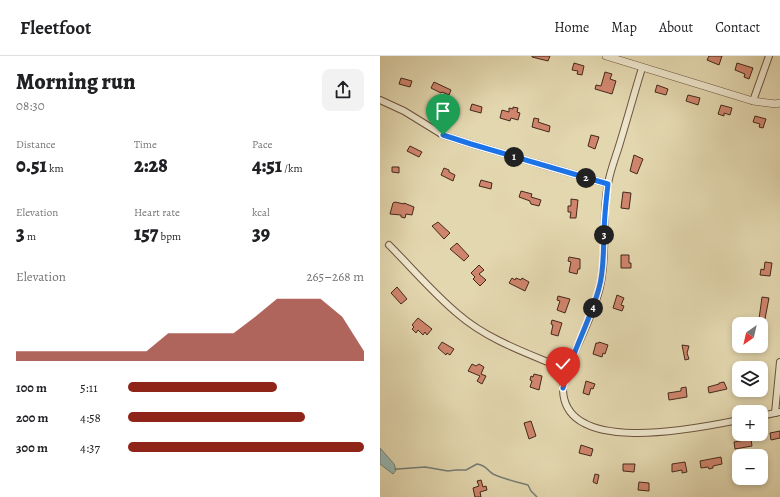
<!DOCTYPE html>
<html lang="en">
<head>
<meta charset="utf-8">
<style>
  :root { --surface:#fff; --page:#f2f2f2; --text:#202124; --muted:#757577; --line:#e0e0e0; --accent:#8f2418 }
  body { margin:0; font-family:Alegreya,serif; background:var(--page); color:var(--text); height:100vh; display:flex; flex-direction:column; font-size:15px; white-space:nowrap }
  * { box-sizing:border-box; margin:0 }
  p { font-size:13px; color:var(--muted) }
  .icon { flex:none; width:22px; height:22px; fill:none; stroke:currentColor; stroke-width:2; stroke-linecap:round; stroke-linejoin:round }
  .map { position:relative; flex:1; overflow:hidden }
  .details { display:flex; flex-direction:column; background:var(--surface); width:380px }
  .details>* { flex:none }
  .needle { width:26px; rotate:214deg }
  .controls { position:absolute; left:352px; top:261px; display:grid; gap:8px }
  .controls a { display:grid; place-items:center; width:36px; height:36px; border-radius:8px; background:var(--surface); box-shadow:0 2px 6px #0003; font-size:20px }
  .pin { position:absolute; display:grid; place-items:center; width:34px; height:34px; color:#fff; margin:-41px -17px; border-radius:50% 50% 50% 0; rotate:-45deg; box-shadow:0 0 4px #0007 }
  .pin .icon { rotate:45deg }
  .km { position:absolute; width:20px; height:20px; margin:-10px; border-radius:50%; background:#222; color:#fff; font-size:11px; line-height:20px; text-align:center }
  .round { display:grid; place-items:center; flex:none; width:42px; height:42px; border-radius:8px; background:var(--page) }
  .overview { display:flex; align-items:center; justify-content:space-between; height:68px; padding:0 16px }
  h1 { font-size:22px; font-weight:800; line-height:30px }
  .figures { display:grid; grid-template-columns:repeat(3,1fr); gap:6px; height:68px; padding:4px 16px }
  .figures div { display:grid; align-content:center }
  .figures b { font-size:20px; font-weight:800 }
  .figures small { font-size:11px; font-weight:400 }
  .figures p { font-size:11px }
  .chart { height:112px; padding:8px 16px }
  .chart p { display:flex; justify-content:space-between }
  .chart svg { width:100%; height:72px; margin-top:4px; fill:var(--accent); opacity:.7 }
  ul { padding:0 16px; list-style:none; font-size:13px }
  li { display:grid; grid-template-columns:64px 48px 1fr; align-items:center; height:30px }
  li i { height:10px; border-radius:5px; background:var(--accent) }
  header { display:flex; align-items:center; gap:24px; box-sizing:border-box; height:56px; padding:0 20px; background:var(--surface); border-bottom:1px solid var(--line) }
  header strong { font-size:19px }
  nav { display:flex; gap:22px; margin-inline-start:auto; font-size:14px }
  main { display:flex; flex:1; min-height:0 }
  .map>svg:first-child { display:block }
</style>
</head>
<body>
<header>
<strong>Fleetfoot</strong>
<nav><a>Home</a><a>Map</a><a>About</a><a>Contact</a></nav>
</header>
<main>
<section class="details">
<div class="overview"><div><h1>Morning run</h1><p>08:30</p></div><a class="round"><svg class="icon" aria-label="share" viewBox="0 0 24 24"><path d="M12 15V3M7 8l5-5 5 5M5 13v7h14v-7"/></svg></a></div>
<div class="figures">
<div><p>Distance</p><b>0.51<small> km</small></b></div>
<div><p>Time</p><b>2:28</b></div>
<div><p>Pace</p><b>4:51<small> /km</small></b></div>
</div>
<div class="figures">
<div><p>Elevation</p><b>3<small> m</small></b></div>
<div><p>Heart rate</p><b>157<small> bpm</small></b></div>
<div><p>kcal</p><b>39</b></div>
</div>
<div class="chart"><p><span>Elevation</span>265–268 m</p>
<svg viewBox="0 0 160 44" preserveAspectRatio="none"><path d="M0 44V38L10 38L20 38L30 38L40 38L50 38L60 38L70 27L80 27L90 27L100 27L110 17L120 6L130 6L140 6L150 17L160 38V44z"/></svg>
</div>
<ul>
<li><b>100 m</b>5:11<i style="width:63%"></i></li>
<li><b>200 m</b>4:58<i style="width:75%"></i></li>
<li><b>300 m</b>4:37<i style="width:100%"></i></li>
</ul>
</section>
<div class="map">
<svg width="400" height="441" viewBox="0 0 400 441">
  <rect width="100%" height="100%" fill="#e3d7af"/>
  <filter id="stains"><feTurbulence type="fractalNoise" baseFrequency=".005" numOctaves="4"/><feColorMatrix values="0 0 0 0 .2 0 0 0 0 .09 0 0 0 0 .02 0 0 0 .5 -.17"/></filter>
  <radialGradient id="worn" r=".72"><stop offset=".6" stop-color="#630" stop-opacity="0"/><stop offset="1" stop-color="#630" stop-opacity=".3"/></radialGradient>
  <!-- water -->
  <polygon fill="#97b8b3" stroke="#767e76" points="0,392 14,408 16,414 13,418 0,408"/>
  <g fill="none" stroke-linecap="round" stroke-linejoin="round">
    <!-- stream -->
    <path stroke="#767e76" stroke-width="1.5" d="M15 413H18L45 411 68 415 76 414H86L97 408C108 410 106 414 113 418 124 423 136 426 148 429L151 435 157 441"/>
  </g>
  <!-- building -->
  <g fill="#cf856d" stroke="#44281a">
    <polygon points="152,0 170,0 168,5 152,1"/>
    <polygon points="329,0 342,0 339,9 327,4"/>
    <polygon points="194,7 204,10 202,19 197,18 198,15 192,14"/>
    <polygon points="357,7 373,12 369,23 364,21 365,18 355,14"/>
    <polygon points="225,16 232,18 230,23 236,25 232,38 215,33 216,29 221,30"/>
    <polygon points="21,22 32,25 30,31 19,28"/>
    <polygon points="54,26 71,34 69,39 62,36 61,37 51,32"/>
    <polygon points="277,29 288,33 286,39 275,36"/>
    <polygon points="308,39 320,42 318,49 306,45"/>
    <polygon points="92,48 102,51 101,57 90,54"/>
    <polygon points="341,49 352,52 350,59 344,57 344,60 338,58"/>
    <polygon points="133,51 138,52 137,56 140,57 138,64 131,62 130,65 120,62 122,54 129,56 129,52 133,53"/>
    <polygon points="375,60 386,63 383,72 379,71 380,68 373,66"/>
    <polygon points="154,62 159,63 158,66 170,70 169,76 152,71"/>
    <polygon points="211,79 219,81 215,93 208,90"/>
    <polygon points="30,90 42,96 39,101 27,95"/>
    <polygon points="254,99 263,103 257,118 250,115"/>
    <polygon points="12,111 19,111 19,117 12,116"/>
    <polygon points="64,112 69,114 69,116 75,119 73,125 61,119"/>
    <polygon points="101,124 112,127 111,133 99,130"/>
    <polygon points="141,135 152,138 151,141 161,144 159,150 151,148 150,146 150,145 139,141"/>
    <polygon points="243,136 251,137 249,153 241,152"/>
    <polygon points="191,143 198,144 196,162 190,162 191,156 188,156 188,150 191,150"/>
    <polygon points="15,146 24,148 24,147 34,151 32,159 26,158 25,162 21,161 21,159 10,158 13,147"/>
    <polygon points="58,166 70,177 64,183 52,170"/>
    <polygon points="77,187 89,200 84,205 70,193"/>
    <polygon points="241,199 249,199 249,207 251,207 251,212 241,212"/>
    <polygon points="189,201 200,203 200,213 198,213 197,218 189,216 191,206 188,205"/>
    <polygon points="385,206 392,207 390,220 380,219 381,213 384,214"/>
    <polygon points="99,209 104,214 99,218 106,224 100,230 93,223 95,221 91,217"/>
    <polygon points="132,222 135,224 136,222 141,224 142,222 149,226 145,235 129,227"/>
    <polygon points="17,231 27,243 21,248 11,237"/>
    <polygon points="237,239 244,242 241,249 244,250 242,255 233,252"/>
    <polygon points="178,240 190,243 185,257 177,254 180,245 177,244"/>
    <polygon points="382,241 389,242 385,263 379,263"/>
    <polygon points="38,262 52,273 47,279 45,276 43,279 38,274 36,277 32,273 34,271 32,269"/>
    <polygon points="172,264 182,267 178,280 171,278 173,269 171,268"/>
    <polygon points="62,286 74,293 70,299 67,297 66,299 58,292"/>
    <polygon points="219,286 228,289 225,298 223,297 222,301 213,298 216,287 219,287"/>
    <polygon points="302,289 309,290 307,297 309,303 305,304"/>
    <polygon points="92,308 96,310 99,308 104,311 101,318 106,320 102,328 97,325 100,320 88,315"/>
    <polygon points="154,318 162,320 159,334 150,331 152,325 150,324 151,320 153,321"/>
    <polygon points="206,325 215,328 213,333 211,332 209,339 203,337"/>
    <polygon points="344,326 347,333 329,337 328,331 339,328 339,327"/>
    <polygon points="306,331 307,341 289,344 288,337 301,335 301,332"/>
    <polygon points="151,365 156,380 149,383 144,367"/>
    <polygon points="400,375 400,382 391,384 390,377"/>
    <polygon points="371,383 372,390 355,393 354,386"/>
    <polygon points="201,389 213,393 211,400 199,397"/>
    <polygon points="341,401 342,408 333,410 333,412 329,413 328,411 321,412 320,405"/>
    <polygon points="305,406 307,416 302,417 302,414 292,416 292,408"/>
    <polygon points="243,408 255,408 254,416 243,415"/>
    <polygon points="215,418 219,419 217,428 213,426"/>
    <polygon points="101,424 103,431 106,430 107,434 100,436 101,441 95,441 93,432 99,430 97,425"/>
    <polygon points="259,426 269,427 269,435 258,434"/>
  </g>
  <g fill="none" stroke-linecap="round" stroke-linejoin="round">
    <defs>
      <g id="minor">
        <path d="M262 12C254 38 247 64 239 90 235 103 230 115 228 128 221 162 228 197 220 231 215 252 205 273 196 293 191 305 183 319 183 333 184 401 319 372 359 364"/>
        <polyline points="0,44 24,55 63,79 91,88 228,128"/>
        <polyline points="373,45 389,0"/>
        <path d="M9 189C32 212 53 237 78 258 109 285 150 298 187 314"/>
        <polyline points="395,357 400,306"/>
        <polyline points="381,360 400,356"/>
      </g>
      <polyline id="tertiary" points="226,0 373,45 396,48 400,47"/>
    </defs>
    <!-- minor casing -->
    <use href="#minor" stroke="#6c543f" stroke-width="8"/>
    <!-- tertiary casing -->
    <use href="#tertiary" stroke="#6c543f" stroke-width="8"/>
    <!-- minor -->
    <use href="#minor" stroke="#ede5cb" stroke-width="6"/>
    <!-- tertiary -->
    <use href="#tertiary" stroke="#ede5cb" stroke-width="7"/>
  </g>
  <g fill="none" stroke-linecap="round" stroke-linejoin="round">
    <defs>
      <path id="route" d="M63 79 91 88 228 128C226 145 224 162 224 180 223 197 224 215 219 232 210 266 191 297 183 332"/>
    </defs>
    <!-- route casing -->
    <use href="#route" stroke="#fff" stroke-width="8"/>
    <!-- route -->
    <use href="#route" stroke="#1a73e8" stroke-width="5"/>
  </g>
  <rect width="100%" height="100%" filter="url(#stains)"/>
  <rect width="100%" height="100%" fill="url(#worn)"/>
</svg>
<div class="controls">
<a><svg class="needle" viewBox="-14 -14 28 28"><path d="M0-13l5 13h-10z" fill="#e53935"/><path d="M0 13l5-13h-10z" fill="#757577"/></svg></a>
<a><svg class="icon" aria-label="layers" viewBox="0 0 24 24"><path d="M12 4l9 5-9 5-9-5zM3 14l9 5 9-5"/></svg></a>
<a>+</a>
<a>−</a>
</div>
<div class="pin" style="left:63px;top:79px;background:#1e9e55"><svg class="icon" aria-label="arrive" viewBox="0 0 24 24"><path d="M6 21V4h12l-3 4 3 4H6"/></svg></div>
<div class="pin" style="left:183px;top:332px;background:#d93025"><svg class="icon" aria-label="check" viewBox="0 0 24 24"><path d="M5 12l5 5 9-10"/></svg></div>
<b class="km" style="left:134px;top:101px">1</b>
<b class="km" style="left:206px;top:122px">2</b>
<b class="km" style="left:224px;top:179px">3</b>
<b class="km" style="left:213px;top:252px">4</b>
</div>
</main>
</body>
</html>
